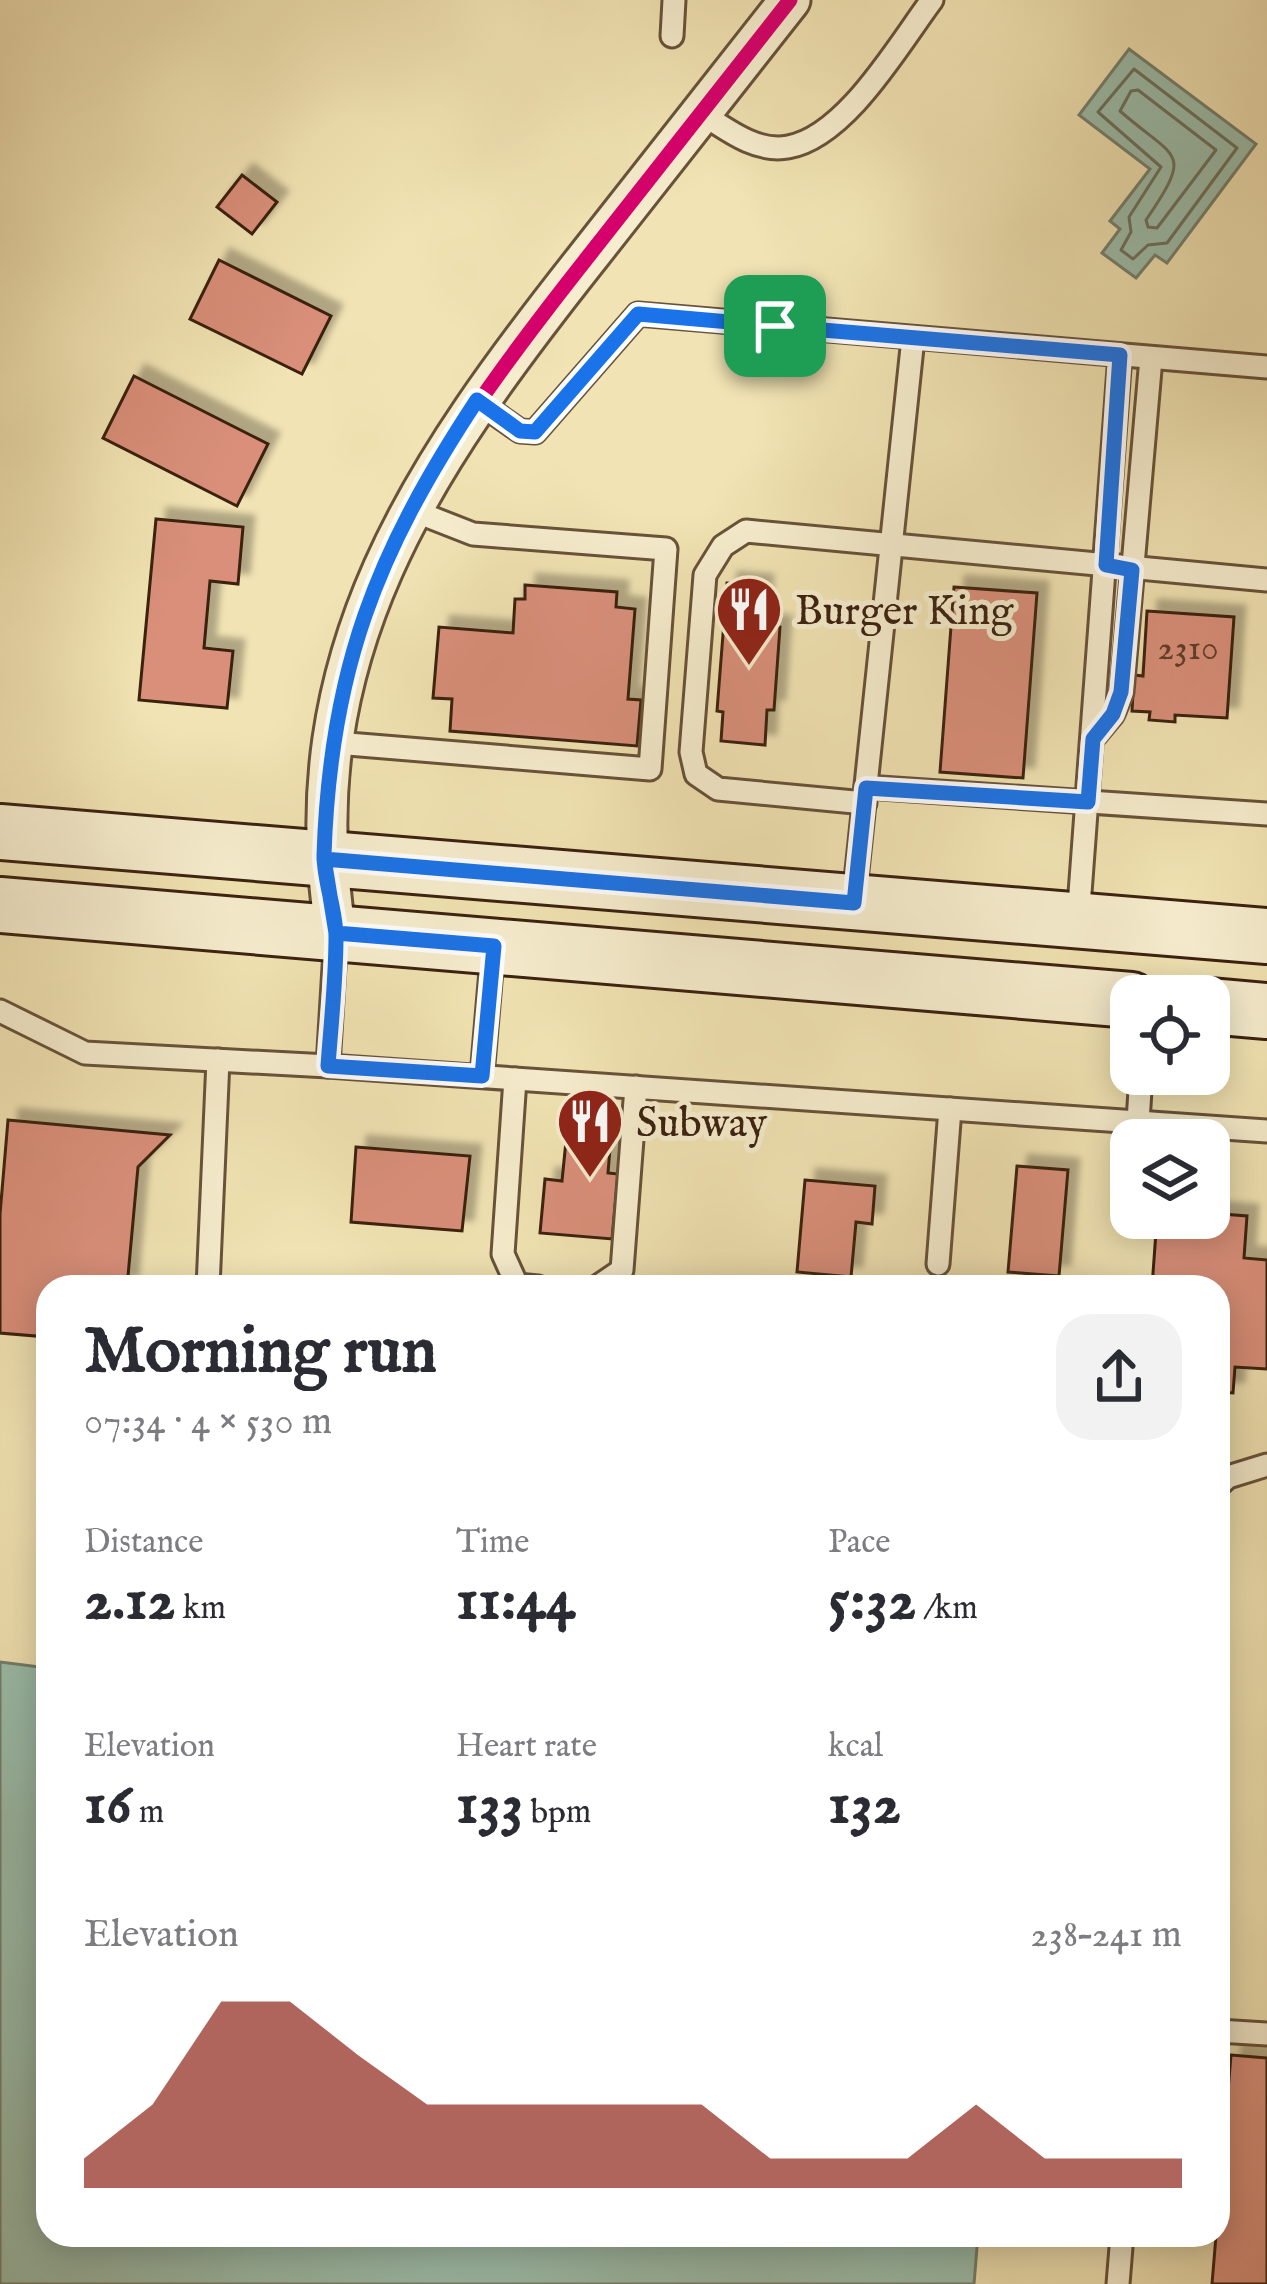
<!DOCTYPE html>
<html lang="en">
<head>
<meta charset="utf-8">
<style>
  :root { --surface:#fff; --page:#f2f2f3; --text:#2b2b33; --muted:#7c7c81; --accent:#8f2418 }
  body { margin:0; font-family:"IM FELL English",serif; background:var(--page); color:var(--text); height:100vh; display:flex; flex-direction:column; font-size:45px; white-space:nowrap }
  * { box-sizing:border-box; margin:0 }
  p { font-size:39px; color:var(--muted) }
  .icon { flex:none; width:66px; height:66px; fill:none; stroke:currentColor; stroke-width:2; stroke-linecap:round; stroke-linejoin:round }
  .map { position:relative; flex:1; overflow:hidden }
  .panel { position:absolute; left:36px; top:1275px; width:1194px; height:972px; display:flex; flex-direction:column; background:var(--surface); border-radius:36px; box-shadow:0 6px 30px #0003 }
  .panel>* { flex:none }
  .tools { position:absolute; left:1110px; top:975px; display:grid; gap:24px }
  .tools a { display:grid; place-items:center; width:120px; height:120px; border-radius:24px; background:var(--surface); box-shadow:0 6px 30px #0003; font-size:60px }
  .pin { position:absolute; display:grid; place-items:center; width:102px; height:102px; color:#fff; margin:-51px; border-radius:24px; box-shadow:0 6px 18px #0006 }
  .round { display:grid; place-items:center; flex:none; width:126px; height:126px; border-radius:36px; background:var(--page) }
  .overview { display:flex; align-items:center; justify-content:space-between; height:204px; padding:0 48px }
  h1 { font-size:66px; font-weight:700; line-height:90px }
  .metrics { display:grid; grid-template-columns:repeat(3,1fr); gap:18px; height:204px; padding:12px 48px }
  .metrics div { display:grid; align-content:center }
  .metrics b { font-size:60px; font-weight:700 }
  .metrics small { font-size:33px; font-weight:400 }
  .metrics p { font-size:33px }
  .chart { height:336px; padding:24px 48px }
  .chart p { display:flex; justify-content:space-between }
  .chart svg { width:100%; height:216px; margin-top:12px; fill:var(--accent); opacity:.7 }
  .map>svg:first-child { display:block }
</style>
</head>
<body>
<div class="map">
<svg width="1267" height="2284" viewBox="0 0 1267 2284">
  <defs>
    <filter id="shadow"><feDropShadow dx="11" dy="-11" stdDeviation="3" flood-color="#0004"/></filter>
  </defs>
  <rect width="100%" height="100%" fill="#f1e3b3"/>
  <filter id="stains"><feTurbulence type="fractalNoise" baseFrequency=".00167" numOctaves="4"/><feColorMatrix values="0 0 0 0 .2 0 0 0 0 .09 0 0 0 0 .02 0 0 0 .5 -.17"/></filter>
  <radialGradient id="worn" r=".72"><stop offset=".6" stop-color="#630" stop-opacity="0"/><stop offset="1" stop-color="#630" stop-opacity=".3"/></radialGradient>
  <!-- water -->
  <g fill="#9bbeac" stroke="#757f6e" stroke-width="3">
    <polygon points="1129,49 1256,144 1167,263 1155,255 1136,278 1102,253 1120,229 1110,221 1150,169 1079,115"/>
    <polygon points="0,1662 48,1668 48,2235 978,2235 974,2284 0,2284"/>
  </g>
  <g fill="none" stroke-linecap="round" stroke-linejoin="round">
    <!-- shore -->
    <g stroke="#6b705e" stroke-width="3">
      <polygon points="1134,69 1237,148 1167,243 1148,245 1133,259 1121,250 1131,232 1129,217 1161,167 1098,112"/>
      <path d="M1138 90 1216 150 1157 228 1148 227 1146 220C1194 149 1177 161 1120 111L1131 91Z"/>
    </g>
  </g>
  <!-- building -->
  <g fill="#d98f7a" stroke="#3b2110" stroke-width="3" filter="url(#shadow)">
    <polygon points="242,175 277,202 252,234 217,207"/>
    <polygon points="219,260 331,316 302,374 190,319"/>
    <polygon points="134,376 268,444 237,506 103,438"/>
    <polygon points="156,519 243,527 238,584 210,581 204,648 233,651 227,708 139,700"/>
    <polygon points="727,583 762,586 759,625 780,627 774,710 767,710 765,745 721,741 723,712 717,711"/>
    <polygon points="525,585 617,592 616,607 635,609 628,699 641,700 637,746 450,731 452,699 433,698 439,627 513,633 515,599 525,599"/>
    <polygon points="954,587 1037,593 1023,778 940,772"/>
    <polygon points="1147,611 1234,617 1227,718 1175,715 1175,722 1149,720 1150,712 1132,711 1134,675 1143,676"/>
    <polygon points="8,1120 170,1135 138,1167 127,1287 48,1287 48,1337 0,1333 0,1214"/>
    <polygon points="568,1121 612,1125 608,1173 618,1174 612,1239 540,1233 545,1179 562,1181"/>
    <polygon points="356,1147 470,1156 462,1231 351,1222"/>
    <polygon points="1017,1166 1068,1170 1059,1276 1008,1272"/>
    <polygon points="805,1180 875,1186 872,1224 856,1222 851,1277 797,1272"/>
    <polygon points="1209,1213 1247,1216 1244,1258 1267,1260 1267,1369 1235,1367 1233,1393 1218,1392 1218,1287 1152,1287 1157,1218 1209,1218"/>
    <polygon points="1231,2055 1267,2058 1267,2284 1212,2284"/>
  </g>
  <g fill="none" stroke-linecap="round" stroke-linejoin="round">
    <defs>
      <g id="lane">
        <polyline points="672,36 674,0"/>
        <path d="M701 113C726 129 756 153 788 147 846 137 899 44 932 0"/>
        <polyline points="477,401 520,431 535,432 638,314 1267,367"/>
        <polyline points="1093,738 1113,714 1122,692 1151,358"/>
        <polyline points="336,743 650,769 666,549 473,534 409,509"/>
        <polyline points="866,787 1267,814"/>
        <polyline points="865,803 718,789 696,774 691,752 705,575 723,546 746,531 1267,580"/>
        <polyline points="854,899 913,338"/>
        <polyline points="1078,920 1120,355"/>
        <polyline points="0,1011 85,1053 328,1066 336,934"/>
        <polyline points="328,1066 1267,1131"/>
        <polyline points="482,1076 493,947"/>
        <polyline points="515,1079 503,1254 517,1285 538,1287"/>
        <polyline points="1138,1122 1141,1074"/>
        <polyline points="938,1264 950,1109"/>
        <polyline points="208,1287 218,1060"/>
        <polyline points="597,1287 622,1270 636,1087"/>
        <polyline points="1218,1486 1228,1477 1267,1465"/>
        <polyline points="1218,2031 1267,2034"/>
        <polyline points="1118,2284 1122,2235"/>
      </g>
      <path id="street" d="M336 933C290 656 424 464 587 258 655 172 723 86 790 0"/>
      <g id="secondary">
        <polyline points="0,832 1267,936"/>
        <polyline points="0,905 1131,1000"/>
        <polyline points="1209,1006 1267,1011"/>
      </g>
    </defs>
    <!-- lane casing -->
    <use href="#lane" stroke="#685239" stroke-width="27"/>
    <!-- street casing -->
    <use href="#street" stroke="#685239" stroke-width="45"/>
    <!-- secondary casing -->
    <use href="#secondary" stroke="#3b2110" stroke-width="60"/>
    <!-- lane -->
    <use href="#lane" stroke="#f6edce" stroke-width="21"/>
    <!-- street -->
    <use href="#street" stroke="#f6edce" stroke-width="39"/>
    <!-- secondary -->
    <use href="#secondary" stroke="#f6edce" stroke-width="54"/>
    <defs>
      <path id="cycleway" d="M336 933C290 656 424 464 587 258 655 172 723 86 790 0"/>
    </defs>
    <!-- cycleway casing -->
    <use href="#cycleway" stroke="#f6edce" stroke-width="22"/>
    <!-- cycleway -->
    <use href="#cycleway" stroke="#d6006c" stroke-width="15"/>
  </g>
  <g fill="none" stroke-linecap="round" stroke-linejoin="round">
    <defs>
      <path id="route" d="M775 326 638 314 535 432 520 431 477 400C376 553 330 670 324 855 324 882 336 910 336 937 336 980 331 1023 328 1066L482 1076 494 946 336 933 324 859 854 903 866 788 1088 802 1093 739 1113 714 1121 692 1132 570 1106 565 1120 355 775 326"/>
    </defs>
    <!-- route casing -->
    <use href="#route" stroke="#fff" stroke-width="24"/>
    <!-- route -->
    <use href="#route" stroke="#1a73e8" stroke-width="15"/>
  </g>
  <!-- icons -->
  <defs>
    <symbol id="restaurant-pin" viewBox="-11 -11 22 30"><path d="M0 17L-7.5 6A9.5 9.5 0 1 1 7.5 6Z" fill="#8f2418" stroke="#f6edce"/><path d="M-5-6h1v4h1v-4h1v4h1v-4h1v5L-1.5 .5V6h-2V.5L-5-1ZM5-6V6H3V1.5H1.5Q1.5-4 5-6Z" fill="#fff"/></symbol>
  </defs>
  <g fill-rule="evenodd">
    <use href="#restaurant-pin" x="711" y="571" width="76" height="104"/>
    <use href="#restaurant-pin" x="552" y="1083" width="76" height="104"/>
  </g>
  <g text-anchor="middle" stroke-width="10" stroke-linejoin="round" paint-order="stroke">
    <!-- number labels -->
    <g font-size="36" fill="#623c2a">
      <text x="1188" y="659">2310</text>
    </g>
    <!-- poi labels -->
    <g font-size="42" fill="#3b2110" stroke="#f6edce" text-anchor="start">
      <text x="795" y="624">Burger King</text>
      <text x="636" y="1136">Subway</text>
    </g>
  </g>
  <rect width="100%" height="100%" filter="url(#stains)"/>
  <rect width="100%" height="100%" fill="url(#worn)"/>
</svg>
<div class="tools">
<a><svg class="icon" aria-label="locate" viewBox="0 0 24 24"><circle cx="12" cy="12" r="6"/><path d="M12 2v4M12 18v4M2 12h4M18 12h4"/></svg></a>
<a><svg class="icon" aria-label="layers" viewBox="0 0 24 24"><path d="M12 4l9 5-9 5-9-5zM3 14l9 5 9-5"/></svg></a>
</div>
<div class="pin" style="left:775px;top:326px;background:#1e9e55"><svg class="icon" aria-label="arrive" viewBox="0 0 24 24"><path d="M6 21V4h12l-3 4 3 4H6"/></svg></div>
<section class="panel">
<div class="overview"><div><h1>Morning run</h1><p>07:34 · 4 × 530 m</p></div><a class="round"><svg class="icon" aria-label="share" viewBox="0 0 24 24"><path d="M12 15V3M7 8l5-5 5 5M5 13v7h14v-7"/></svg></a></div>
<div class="metrics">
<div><p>Distance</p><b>2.12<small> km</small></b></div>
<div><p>Time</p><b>11:44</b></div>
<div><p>Pace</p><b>5:32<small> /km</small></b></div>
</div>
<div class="metrics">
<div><p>Elevation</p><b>16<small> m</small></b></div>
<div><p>Heart rate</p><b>133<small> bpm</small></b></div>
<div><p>kcal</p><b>132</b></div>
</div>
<div class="chart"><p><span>Elevation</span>238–241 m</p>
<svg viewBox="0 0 160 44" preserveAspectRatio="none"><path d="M0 44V38L10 27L20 6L30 6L40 17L50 27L60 27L70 27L80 27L90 27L100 38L110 38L120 38L130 27L140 38L150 38L160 38V44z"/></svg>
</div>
</section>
</div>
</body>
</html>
